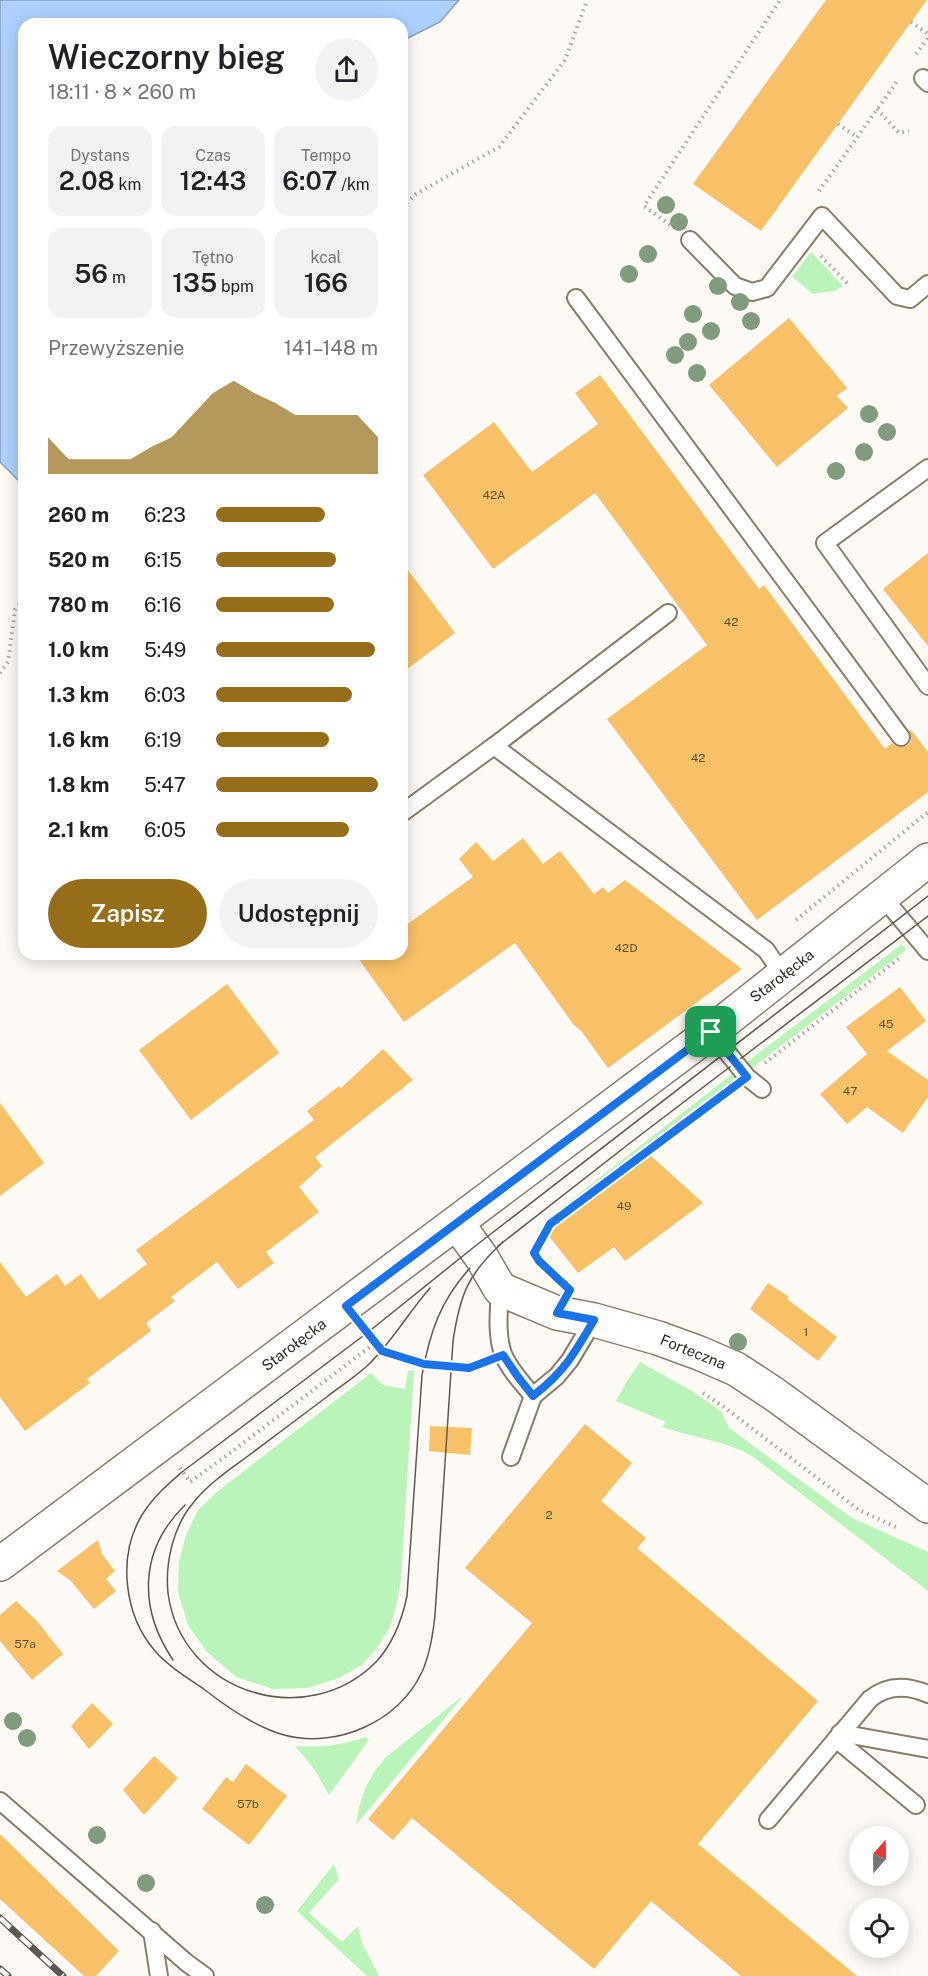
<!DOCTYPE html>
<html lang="pl">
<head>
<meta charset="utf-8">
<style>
  :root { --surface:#fff; --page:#f2f2f2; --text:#202124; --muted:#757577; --accent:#966d18 }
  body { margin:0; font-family:"Public Sans",sans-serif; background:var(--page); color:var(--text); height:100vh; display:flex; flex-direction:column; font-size:22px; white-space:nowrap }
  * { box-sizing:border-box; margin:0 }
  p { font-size:20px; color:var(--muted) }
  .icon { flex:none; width:33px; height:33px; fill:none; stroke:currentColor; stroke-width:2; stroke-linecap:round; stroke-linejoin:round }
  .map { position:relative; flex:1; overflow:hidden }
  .panel { position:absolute; left:18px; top:18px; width:390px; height:942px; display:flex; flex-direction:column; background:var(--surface); border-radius:18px; box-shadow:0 3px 15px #0003 }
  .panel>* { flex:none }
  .needle { width:39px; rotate:20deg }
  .fabs { position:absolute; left:849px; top:1826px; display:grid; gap:12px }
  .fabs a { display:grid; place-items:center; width:60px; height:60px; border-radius:50%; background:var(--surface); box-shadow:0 3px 15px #0003; font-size:30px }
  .pin { position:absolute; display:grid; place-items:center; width:51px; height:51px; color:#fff; margin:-26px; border-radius:12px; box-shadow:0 3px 9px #0006 }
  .round { display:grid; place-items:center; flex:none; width:63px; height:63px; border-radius:32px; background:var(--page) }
  .summary { display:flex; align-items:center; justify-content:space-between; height:102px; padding:0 30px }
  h1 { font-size:33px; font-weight:600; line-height:45px }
  .metrics { display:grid; grid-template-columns:repeat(3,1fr); gap:9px; height:102px; padding:6px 30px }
  .metrics div { display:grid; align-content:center; border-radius:15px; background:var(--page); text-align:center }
  .metrics b { font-size:26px; font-weight:600 }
  .metrics small { font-size:16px; font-weight:400 }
  .metrics p { font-size:16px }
  .chart { height:168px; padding:12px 30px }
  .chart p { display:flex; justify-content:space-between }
  .chart svg { width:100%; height:108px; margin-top:6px; fill:var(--accent); opacity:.7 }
  .cta { display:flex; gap:12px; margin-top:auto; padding:12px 30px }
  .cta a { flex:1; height:69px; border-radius:36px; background:var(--accent); color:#fff; font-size:24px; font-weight:600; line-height:69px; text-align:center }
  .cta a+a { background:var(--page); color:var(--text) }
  ul { padding:0 30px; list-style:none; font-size:20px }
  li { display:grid; grid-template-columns:96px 72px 1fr; align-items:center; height:45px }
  li i { height:15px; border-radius:8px; background:var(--accent) }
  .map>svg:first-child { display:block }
</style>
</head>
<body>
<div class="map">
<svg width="928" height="1976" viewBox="0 0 928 1976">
  <rect width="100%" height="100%" fill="#fdfaf5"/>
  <!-- green -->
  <g fill="#baf4ba">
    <polygon points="811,252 843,286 834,291 813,294 792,277"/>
    <polygon points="902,944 906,950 752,1068 747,1062"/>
    <polygon points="732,1074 737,1080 535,1234 548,1219 562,1207"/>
    <path d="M640 1362 692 1391 721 1411 729 1428 852 1518 928 1552V1591L752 1456C725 1441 692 1437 662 1427L666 1422 616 1401 627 1381Z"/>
    <polygon points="408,1370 414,1371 401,1579 397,1603 390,1627 377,1648 362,1665 339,1678 308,1688 273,1689 236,1677 206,1651 188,1625 178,1592 179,1562 186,1535 198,1510 218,1491 371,1373 383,1385 405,1389"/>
    <polygon points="464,1695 356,1825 359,1807 365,1789 374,1772 386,1757"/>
    <path d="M366 1737 369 1740 329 1795 314 1769 295 1746C321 1748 342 1745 366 1737Z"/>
    <polygon points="334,1864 339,1879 309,1913 342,1942 358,1926 362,1943 379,1976 367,1976 297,1911"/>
  </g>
  <!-- water -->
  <polygon fill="#acd1fe" stroke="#869fbb" stroke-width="1.5" points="0,0 459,0 440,22 402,41 402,24 24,24 24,482 22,484 0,462"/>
  <!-- building -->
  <g fill="#f9c167">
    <polygon points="826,0 927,0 761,231 693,184"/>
    <polygon points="789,318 847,388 837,396 848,408 777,467 709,385"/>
    <polygon points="600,375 759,589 764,585 885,749 892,743 897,747 907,746 911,741 909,731 911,730 928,752 928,792 757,920 607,719 707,645 595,493 493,569 423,475 494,422 532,472 598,424 575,393"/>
    <polygon points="928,553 928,646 883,589"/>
    <polygon points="402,562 455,633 402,673"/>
    <polygon points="523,838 543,864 560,851 594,894 603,887 608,893 625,880 742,969 608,1068 582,1032 573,1024 515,943 404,1022 355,954 402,954 402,928 473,877 459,859 476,842 493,861"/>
    <polygon points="227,984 279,1053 191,1120 139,1050"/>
    <polygon points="900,987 926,1021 887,1051 928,1080 928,1097 903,1133 867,1107 847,1124 820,1094 867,1054 846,1027"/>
    <polygon points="383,1049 413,1080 315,1157 322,1166 299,1187 319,1212 266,1252 274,1263 238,1289 217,1262 171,1297 175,1301 146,1323 151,1331 87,1379 90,1383 25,1431 0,1397 0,1262 26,1297 57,1274 65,1286 81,1274 99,1300 147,1264 136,1250 314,1120 307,1111 339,1086 341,1088"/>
    <polygon points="0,1103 44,1163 0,1196"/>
    <polygon points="649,1154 703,1203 625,1261 614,1247 578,1273 545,1231"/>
    <polygon points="768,1283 789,1297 787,1299 837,1337 818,1361 750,1309"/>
    <polygon points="585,1424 632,1463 601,1501 646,1538 637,1548 818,1701 698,1844 857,1976 741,1976 651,1901 594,1969 412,1818 393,1840 368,1819 532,1623 465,1568"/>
    <polygon points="430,1426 472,1428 470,1455 429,1451"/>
    <polygon points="98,1540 102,1554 115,1571 106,1579 116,1591 94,1609 70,1580 57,1571"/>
    <polygon points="16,1601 36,1620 63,1654 32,1680 0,1641 0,1615"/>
    <polygon points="92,1703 113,1724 89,1749 71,1726"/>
    <polygon points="154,1756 178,1778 144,1815 123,1790"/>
    <polygon points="246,1764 287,1796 249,1845 202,1809 226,1777 233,1782"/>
    <polygon points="0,1834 119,1951 96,1976 84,1976 0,1899"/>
  </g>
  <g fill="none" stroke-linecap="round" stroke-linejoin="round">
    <defs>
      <g id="lane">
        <polyline points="923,78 928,83"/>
        <polyline points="690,240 735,286 752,292 767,288 822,216 897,296 910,299 928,284"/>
        <polyline points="576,298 901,737"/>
        <polyline points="928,468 825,543 928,686"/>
        <polyline points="494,746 766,950 783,975"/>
        <polyline points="402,813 494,746 668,613"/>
        <polyline points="882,896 928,951"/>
        <polyline points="711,1032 747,1077 762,1089"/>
        <path d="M500 1289C499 1310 496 1333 503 1354 509 1369 523 1384 533 1396L557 1376 570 1360 594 1320"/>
        <polyline points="511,1457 533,1396"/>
        <polyline points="840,1733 928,1749"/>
        <polyline points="836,1739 916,1805"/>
        <polyline points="0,1801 187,1963 205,1976"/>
        <path d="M768 1820 870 1699C887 1685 907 1685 928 1694"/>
        <polyline points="152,1931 159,1976"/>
      </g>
      <polyline id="street" points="457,1223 482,1258 500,1289 557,1313 594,1320 658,1338 699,1353 736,1369 774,1394 928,1506"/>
      <polyline id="secondary" points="0,1564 711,1032 928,860"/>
    </defs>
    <!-- lane casing -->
    <use href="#lane" stroke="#8b7c67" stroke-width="20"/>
    <!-- street casing -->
    <use href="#street" stroke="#8b7c67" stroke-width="36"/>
    <!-- secondary casing -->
    <use href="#secondary" stroke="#8b7c67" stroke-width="36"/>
    <!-- path -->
    <g stroke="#a9a49e" stroke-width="4" stroke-dasharray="1.5 4.5" stroke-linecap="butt">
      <polyline points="911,22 928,34"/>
      <polyline points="916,54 928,38"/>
      <polyline points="877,109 899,133 909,131"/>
      <polyline points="838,124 857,137"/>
      <polyline points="819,191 898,80"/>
      <polyline points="402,207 416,194 499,147 565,60 587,0"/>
      <polyline points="670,225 644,206 780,0"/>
      <polyline points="821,256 847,283"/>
      <polyline points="0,673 8,662 15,610 24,598"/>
      <polyline points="796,920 928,812"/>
      <polyline points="765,1063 901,957"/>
      <polyline points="552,1274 534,1253 550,1224 728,1091"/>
      <path d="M365 1331C370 1338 376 1348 384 1351 407 1362 457 1373 480 1364"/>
      <polyline points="703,1393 724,1407 859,1510 898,1528"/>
      <polyline points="180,1468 190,1482 230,1453 375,1343"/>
    </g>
    <!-- lane -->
    <use href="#lane" stroke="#fff" stroke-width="16"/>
    <!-- street -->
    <use href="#street" stroke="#fff" stroke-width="33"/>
    <!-- secondary -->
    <use href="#secondary" stroke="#fff" stroke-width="33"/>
    <!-- tram -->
    <g stroke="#5e5850" stroke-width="1.5">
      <path d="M503 1242C468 1274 460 1294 453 1341L435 1615C433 1635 430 1654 422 1672 398 1722 337 1749 284 1735 255 1727 228 1708 205 1690 188 1678 169 1667 155 1651 124 1615 117 1556 142 1515 153 1497 167 1485 182 1472L367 1333 474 1247 928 896"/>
      <polyline points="498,1246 630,1143 928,916"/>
      <path d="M430 1288C408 1313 392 1342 367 1366 355 1377 341 1386 328 1396 301 1416 275 1436 248 1456 229 1470 208 1484 193 1503 173 1527 165 1563 168 1593 181 1693 307 1733 377 1661 393 1643 402 1620 407 1596L422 1375C430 1332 440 1301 470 1268"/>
      <path d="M173 1660C138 1608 139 1550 185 1505"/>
    </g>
    <defs>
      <g id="rail">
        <polyline points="0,1918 63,1976"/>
        <polyline points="0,1969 8,1976"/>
      </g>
    </defs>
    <!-- rail casing -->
    <use href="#rail" stroke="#5e5850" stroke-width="7"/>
    <!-- rail -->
    <use href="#rail" stroke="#fff" stroke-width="4.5" stroke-dasharray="14" stroke-linecap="butt"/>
  </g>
  <!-- trees -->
  <g fill="#819b7f">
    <circle cx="666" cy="205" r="9"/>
    <circle cx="679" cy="222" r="9"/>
    <circle cx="648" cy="254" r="9"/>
    <circle cx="629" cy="274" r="9"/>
    <circle cx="718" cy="286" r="9"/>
    <circle cx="740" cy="302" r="9"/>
    <circle cx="693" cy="314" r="9"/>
    <circle cx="751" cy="321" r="9"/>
    <circle cx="711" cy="331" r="9"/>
    <circle cx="688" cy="342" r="9"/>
    <circle cx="675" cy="355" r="9"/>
    <circle cx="697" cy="373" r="9"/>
    <circle cx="869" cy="414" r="9"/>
    <circle cx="887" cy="432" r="9"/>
    <circle cx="864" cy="452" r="9"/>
    <circle cx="836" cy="471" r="9"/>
    <circle cx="738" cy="1342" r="9"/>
    <circle cx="13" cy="1721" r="9"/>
    <circle cx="27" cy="1738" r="9"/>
    <circle cx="97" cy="1835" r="9"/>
    <circle cx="146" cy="1883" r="9"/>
    <circle cx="265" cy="1905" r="9"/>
  </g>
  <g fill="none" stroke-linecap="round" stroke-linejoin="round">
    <defs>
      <path id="route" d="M711 1032 747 1077 550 1224 534 1253 539 1261 570 1290 557 1313 594 1320C574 1354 565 1371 533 1396L518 1377 503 1355 469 1368 424 1364 382 1351 346 1306Z"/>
    </defs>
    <!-- route casing -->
    <use href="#route" stroke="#fff" stroke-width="12"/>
    <!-- route -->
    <use href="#route" stroke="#1a73e8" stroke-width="8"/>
  </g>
  <g text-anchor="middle" stroke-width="5" stroke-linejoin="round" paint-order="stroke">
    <!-- number labels -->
    <g font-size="12" fill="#624f32">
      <text x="494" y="499">42A</text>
      <text x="731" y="626">42</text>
      <text x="698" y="762">42</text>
      <text x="626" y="952">42D</text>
      <text x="886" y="1028">45</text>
      <text x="850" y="1095">47</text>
      <text x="624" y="1210">49</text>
      <text x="806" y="1336">1</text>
      <text x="549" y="1519">2</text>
      <text x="25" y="1648">57a</text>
      <text x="248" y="1808">57b</text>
    </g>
    <!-- street labels -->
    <g font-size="15" fill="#2f2920" stroke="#fff">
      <text transform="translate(782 976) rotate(-38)" y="5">Starołęcka</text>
      <text transform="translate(294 1345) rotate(-37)" y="5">Starołęcka</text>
      <text transform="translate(693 1352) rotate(22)" y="5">Forteczna</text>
    </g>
  </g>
</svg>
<div class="fabs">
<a><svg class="needle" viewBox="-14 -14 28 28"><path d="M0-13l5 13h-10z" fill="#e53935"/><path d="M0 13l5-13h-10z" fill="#757577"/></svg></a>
<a><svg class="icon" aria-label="locate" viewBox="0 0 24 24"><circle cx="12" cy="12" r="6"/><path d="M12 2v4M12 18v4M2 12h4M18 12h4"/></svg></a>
</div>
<div class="pin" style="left:711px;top:1032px;background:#1e9e55"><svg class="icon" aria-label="arrive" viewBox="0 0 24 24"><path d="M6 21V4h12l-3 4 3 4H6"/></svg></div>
<section class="panel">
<div class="summary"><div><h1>Wieczorny bieg</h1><p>18:11 · 8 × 260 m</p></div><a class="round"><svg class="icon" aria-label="share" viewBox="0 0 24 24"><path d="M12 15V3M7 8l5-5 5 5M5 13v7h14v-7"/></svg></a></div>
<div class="metrics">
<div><p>Dystans</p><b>2.08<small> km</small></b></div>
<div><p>Czas</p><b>12:43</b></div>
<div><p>Tempo</p><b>6:07<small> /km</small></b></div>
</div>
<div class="metrics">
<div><b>56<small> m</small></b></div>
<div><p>Tętno</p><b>135<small> bpm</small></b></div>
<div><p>kcal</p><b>166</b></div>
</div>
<div class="chart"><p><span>Przewyższenie</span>141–148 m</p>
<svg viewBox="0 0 160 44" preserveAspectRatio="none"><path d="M0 44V29L10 38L20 38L30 38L40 38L50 33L60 29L70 20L80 11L90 6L100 11L110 15L120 20L130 20L140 20L150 20L160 29V44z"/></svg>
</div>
<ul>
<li><b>260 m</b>6:23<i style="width:67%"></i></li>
<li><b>520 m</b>6:15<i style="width:74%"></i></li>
<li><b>780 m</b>6:16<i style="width:73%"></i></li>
<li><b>1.0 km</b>5:49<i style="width:98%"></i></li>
<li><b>1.3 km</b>6:03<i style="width:84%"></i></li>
<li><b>1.6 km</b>6:19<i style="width:70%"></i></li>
<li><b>1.8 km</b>5:47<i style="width:100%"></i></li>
<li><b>2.1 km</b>6:05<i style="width:82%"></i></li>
</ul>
<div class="cta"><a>Zapisz</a><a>Udostępnij</a></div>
</section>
</div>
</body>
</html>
